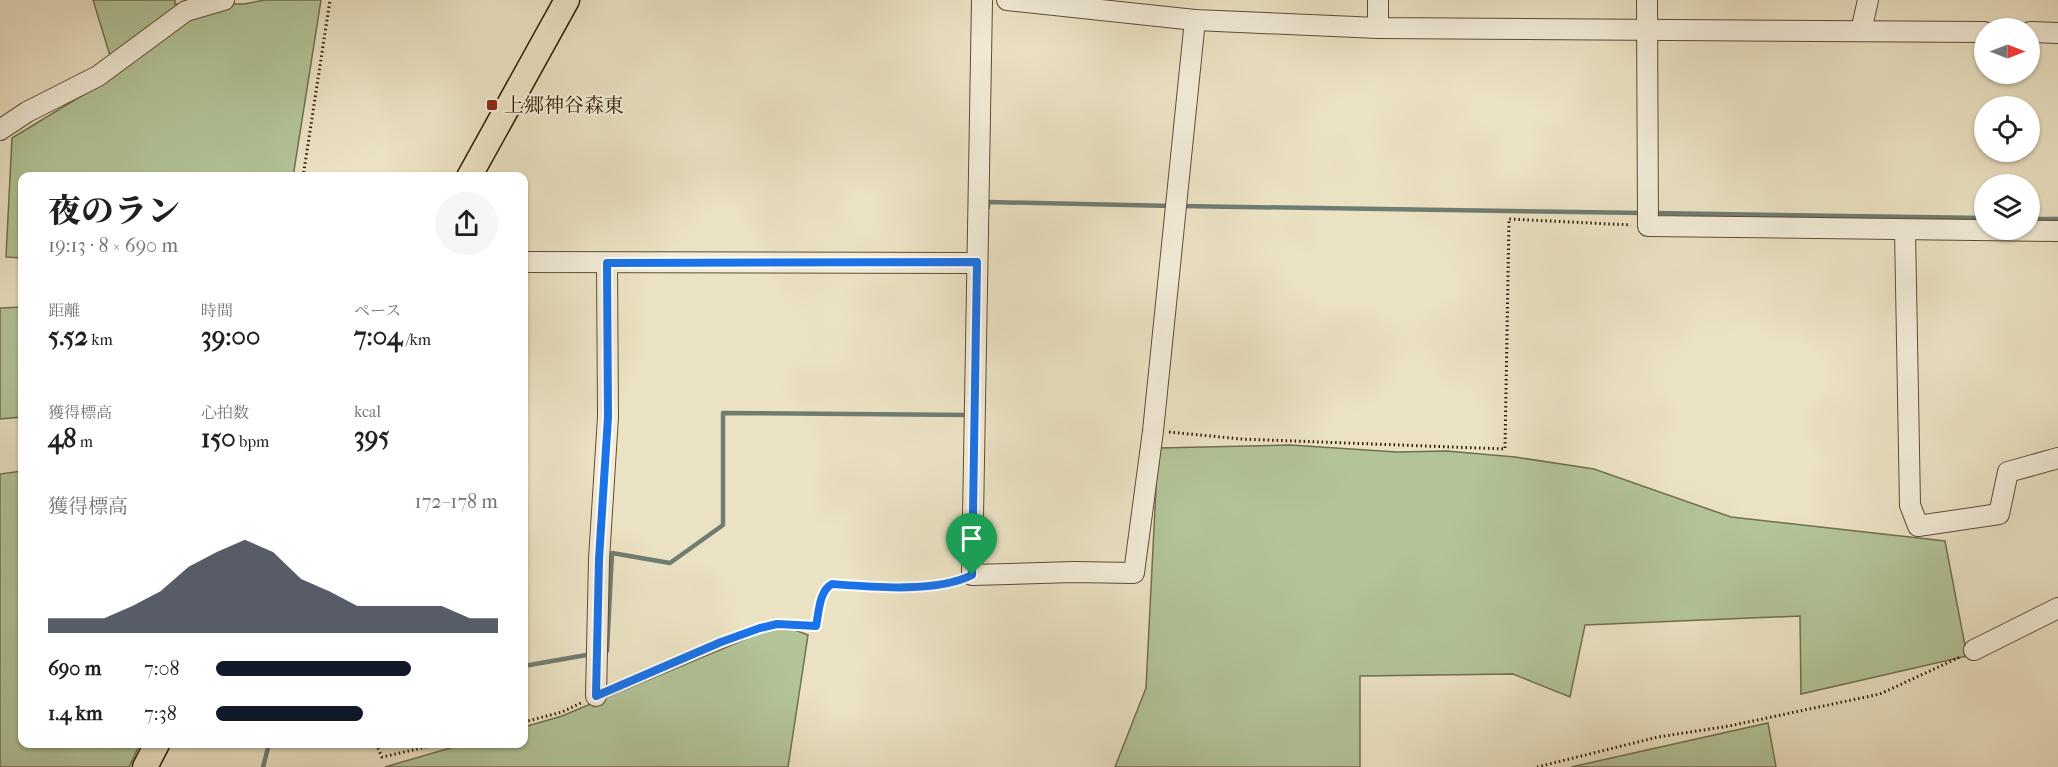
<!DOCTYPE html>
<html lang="ja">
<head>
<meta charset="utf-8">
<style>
  :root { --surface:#fff; --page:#f6f6f6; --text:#202124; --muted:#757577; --accent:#111827 }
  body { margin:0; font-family:"IM FELL French Canon","Noto Serif JP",serif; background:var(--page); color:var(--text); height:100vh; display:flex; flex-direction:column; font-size:22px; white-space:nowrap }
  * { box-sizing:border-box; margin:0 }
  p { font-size:20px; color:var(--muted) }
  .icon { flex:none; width:33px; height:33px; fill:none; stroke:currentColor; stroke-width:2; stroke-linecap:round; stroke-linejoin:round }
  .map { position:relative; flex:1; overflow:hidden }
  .side { position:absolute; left:18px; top:172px; width:510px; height:576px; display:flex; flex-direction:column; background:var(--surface); border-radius:12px; box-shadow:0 2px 4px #0004 }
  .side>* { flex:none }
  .needle { width:39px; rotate:90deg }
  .controls { position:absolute; left:1974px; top:18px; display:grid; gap:12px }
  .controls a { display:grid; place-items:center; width:66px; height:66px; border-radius:50%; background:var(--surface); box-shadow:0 2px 4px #0004; font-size:30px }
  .pin { position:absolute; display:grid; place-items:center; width:51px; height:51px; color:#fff; margin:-62px -26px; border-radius:50% 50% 50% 0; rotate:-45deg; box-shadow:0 0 6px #0007 }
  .pin .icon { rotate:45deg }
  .round { display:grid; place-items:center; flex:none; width:63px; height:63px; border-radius:32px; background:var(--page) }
  .summary { display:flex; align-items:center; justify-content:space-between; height:102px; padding:0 30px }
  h1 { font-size:33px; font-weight:800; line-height:45px }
  .stats { display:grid; grid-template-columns:repeat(3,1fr); gap:9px; height:102px; padding:6px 30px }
  .stats div { display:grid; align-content:center }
  .stats b { font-size:26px; font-weight:800 }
  .stats small { font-size:16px; font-weight:400 }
  .stats p { font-size:16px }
  .chart { height:168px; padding:12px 30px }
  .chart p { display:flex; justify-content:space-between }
  .chart svg { width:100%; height:108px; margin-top:6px; fill:var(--accent); opacity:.7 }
  ul { padding:0 30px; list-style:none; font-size:20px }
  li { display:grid; grid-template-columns:96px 72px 1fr; align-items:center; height:45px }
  li i { height:15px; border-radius:8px; background:var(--accent) }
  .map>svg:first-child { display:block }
</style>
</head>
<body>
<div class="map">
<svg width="2058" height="767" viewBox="0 0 2058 767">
  <rect width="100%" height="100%" fill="#ebe2c3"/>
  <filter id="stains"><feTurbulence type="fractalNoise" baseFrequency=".00333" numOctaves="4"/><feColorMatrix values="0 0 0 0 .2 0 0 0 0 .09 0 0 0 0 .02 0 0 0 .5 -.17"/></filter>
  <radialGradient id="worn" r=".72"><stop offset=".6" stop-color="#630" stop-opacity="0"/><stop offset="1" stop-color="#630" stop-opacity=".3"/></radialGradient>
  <!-- green -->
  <g fill="#b2c498" stroke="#716f4f" stroke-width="1.5">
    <polygon points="93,0 175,0 175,4 244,4 265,0 321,0 293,177 22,177 22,258 6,257 12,138 116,75"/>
    <polygon points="22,307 22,417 0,419 0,308"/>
    <polygon points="1290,445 1397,452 1447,451 1515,457 1594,469 1731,517 1945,541 1967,656 1801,694 1800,616 1585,625 1570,697 1513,674 1360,676 1360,767 1115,767 1146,688 1158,448"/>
    <polygon points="22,471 22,744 140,744 129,767 0,767 0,474"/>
    <polygon points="770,629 795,630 808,635 788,767 385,767 464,744 524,744 524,727 562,716"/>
    <polygon points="1768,723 1776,767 1571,767"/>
  </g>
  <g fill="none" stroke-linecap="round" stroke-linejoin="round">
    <!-- stream -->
    <g stroke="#6f7c71" stroke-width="4.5">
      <polyline points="1181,206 1643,213"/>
      <polyline points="988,207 988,202 1172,206"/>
      <polyline points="1652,213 1984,218"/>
      <polyline points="2030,219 2058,219"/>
      <polyline points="603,652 607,651 612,553 670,563 723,525 723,413 970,415"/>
      <polyline points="524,666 592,654"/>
      <polyline points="263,767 269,744"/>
    </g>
    <defs>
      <g id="minor">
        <polyline points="982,0 972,575 1074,572 1134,573 1153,431 1195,20"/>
        <polyline points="1007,0 1195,20 1378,28 1984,32"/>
        <polyline points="1647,0 1648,226 2058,231"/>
        <polyline points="1378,28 1378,0"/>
        <polyline points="1861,31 1868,0"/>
        <polyline points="2030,32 2058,33"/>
        <polyline points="0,130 27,112 98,76 186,11 224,0"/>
        <polyline points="1905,230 1910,505 1918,526 1999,514 2008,472 2058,458"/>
        <polyline points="524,262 977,263"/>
        <polyline points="1974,650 2058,608"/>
        <polyline points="596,696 599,559 608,417 607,263"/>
      </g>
      <g id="major">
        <polyline points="469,177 567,0"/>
        <polyline points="145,767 157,744"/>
      </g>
    </defs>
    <!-- minor casing -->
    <use href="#minor" stroke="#5f4c35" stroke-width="22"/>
    <!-- major casing -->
    <use href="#major" stroke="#301a06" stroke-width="27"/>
    <!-- path -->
    <g stroke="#301a06" stroke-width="3" stroke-dasharray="1.5 3" stroke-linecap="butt">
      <polyline points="303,177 330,0"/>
      <polyline points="1169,432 1241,439 1505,449 1509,219 1631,225"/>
      <path d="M613 688 721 642 760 628 777 624 816 625C819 612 819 591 832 584L900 587 957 582"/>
      <polyline points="524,722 562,712 583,702"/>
      <polyline points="376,744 382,757 439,744"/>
      <polyline points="1537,767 1658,737 1729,726 1880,694 1960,657"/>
    </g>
    <!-- minor -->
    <use href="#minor" stroke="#f2ecd8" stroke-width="20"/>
    <!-- major -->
    <use href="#major" stroke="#ebe2c3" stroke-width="24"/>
  </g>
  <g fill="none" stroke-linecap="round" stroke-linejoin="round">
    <defs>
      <path id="route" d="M977 262 972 575C937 593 871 587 832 584 819 591 819 612 816 626L777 624 760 628 721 642 596 696 599 559 608 417 607 263Z"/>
    </defs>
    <!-- route casing -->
    <use href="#route" stroke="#fff" stroke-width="12"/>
    <!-- route -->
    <use href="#route" stroke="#1a73e8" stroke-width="8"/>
  </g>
  <!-- markers -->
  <rect fill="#8f2418" stroke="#f2ecd8" stroke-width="2" x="486" y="99" width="12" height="12" rx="3"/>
  <g text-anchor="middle" stroke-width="4.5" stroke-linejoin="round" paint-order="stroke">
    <!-- poi labels -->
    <g font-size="20" fill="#301a06" stroke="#f2ecd8" text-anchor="start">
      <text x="504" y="112">上郷神谷森東</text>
    </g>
  </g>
  <rect width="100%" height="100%" filter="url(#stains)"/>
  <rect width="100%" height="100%" fill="url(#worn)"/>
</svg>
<div class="controls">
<a><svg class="needle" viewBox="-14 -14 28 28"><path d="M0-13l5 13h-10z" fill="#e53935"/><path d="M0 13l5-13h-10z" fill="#757577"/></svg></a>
<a><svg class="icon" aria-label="locate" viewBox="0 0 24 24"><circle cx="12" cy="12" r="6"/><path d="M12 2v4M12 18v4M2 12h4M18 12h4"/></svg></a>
<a><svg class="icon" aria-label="layers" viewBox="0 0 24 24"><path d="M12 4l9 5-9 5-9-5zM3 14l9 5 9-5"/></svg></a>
</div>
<div class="pin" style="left:972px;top:575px;background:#1e9e55"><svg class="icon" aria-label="arrive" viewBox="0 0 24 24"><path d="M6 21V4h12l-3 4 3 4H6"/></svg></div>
<section class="side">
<div class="summary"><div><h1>夜のラン</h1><p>19:13 · 8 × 690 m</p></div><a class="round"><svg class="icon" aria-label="share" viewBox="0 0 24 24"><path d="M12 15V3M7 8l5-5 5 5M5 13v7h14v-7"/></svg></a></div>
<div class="stats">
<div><p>距離</p><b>5.52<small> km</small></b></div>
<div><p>時間</p><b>39:00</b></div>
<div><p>ペース</p><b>7:04<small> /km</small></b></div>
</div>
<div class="stats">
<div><p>獲得標高</p><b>48<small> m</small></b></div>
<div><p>心拍数</p><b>150<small> bpm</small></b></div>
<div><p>kcal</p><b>395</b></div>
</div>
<div class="chart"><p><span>獲得標高</span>172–178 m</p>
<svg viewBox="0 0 160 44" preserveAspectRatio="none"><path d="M0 44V38L10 38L20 38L30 33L40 27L50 17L60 11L70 6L80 11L90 22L100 27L110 33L120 33L130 33L140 33L150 38L160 38V44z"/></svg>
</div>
<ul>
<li><b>690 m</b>7:08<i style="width:69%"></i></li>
<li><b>1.4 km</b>7:38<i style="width:52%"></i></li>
</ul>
</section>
</div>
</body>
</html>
